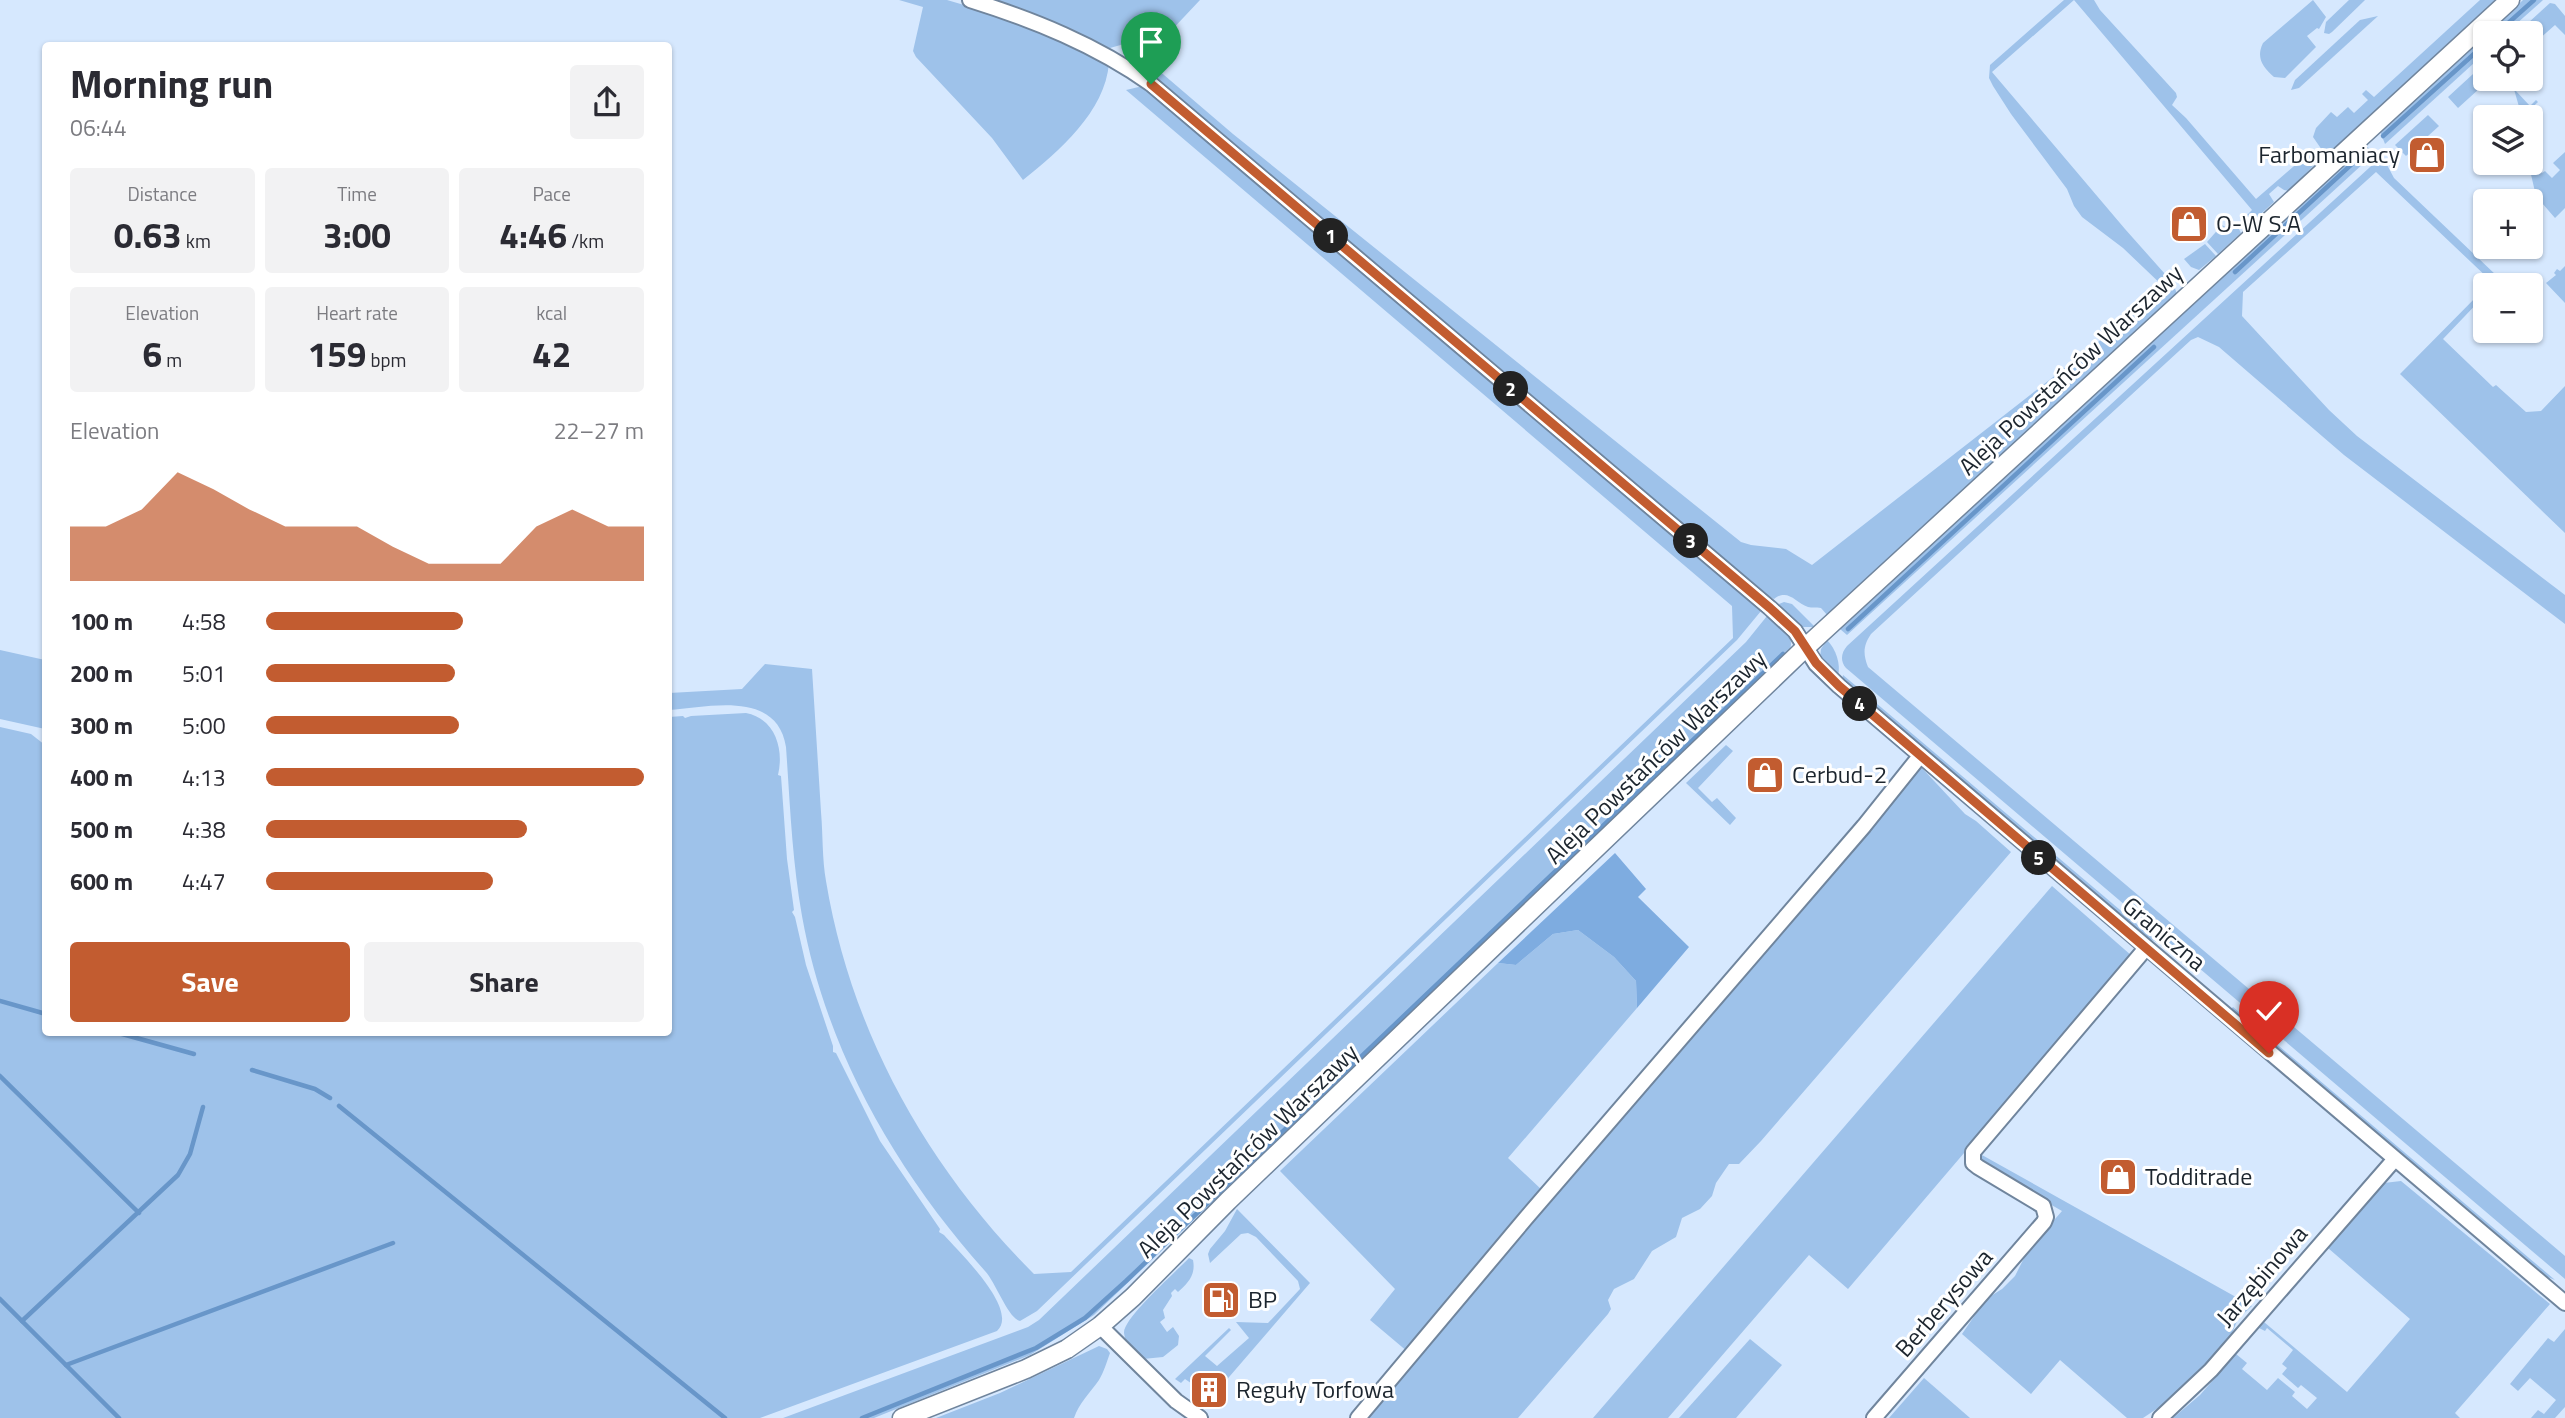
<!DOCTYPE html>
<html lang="en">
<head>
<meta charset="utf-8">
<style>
  :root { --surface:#fff; --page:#f2f2f3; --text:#2b2b33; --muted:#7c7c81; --accent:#c25c30 }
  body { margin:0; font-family:"Titillium Web",sans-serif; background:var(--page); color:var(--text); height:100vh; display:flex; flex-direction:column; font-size:26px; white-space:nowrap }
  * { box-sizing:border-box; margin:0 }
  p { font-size:23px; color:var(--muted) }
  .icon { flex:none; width:38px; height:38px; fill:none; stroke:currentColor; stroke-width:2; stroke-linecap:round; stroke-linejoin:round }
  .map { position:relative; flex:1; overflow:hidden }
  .panel { position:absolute; left:42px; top:42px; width:630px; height:994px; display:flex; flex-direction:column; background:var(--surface); border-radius:7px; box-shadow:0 2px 5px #0004 }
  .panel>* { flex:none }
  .buttons { position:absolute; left:2473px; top:21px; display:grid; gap:14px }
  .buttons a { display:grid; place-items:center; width:70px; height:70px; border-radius:7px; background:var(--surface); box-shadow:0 2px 5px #0004; font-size:35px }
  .pin { position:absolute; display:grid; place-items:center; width:60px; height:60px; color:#fff; margin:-72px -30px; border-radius:50% 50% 50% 0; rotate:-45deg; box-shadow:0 0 7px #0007 }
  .pin .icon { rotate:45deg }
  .km { position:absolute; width:35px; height:35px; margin:-18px; border-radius:50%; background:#222; color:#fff; font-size:19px; line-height:35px; text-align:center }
  .round { display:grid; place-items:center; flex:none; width:74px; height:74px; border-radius:7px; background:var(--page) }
  .head { display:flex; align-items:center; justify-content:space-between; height:119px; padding:0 28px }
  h1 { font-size:38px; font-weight:700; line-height:52px }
  .figures { display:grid; grid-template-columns:repeat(3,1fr); gap:10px; height:119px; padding:7px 28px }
  .figures div { display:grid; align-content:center; border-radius:7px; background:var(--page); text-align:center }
  .figures b { font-size:35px; font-weight:700 }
  .figures small { font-size:19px; font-weight:400 }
  .figures p { font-size:19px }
  .chart { height:196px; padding:14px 28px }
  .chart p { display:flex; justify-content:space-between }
  .chart svg { width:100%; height:126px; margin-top:7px; fill:var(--accent); opacity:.7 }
  .primary-button { display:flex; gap:14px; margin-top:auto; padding:14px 28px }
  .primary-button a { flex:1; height:80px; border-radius:7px; background:var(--accent); color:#fff; font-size:28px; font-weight:700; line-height:80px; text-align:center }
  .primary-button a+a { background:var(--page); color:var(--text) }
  ul { padding:0 28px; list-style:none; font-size:23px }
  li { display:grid; grid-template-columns:112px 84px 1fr; align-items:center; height:52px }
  li i { height:18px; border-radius:9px; background:var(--accent) }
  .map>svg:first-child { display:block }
</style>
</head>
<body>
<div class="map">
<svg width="2565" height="1418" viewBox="0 0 2565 1418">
  <rect width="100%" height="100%" fill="#d6e8fe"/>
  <!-- green -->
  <g fill="#9ec2ea">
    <path d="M899 0H947L964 5 1065 41 1109 63C1105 112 1059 151 1023 180L992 138 916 57 913 51 923 7Z"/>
    <path d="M990 0H1200L1152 51 1150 63 1233 134 1741 542 1751 545 1786 549 1812 565 2166 289 2123 248 2082 217 2074 206 2067 189 2011 114 1993 86 1989 78 1990 65 2064 0H2094L2100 10 2176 93 2177 97 2172 105 2186 118 2256 199 2309 153 2316 163 2289 191 2284 190 2278 186 2269 194 2274 202 2253 221 2246 216 2252 210 2074 0 1992 72 2125 229 2173 283 2177 294 1828 616 1821 608C1816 607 1812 608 1808 607 1795 602 1788 588 1774 599L1766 595 1142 67 1137 59 1136 53 1124 44 1110 48 1105 47 1069 30Z"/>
    <path d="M2313 0 2326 17 2319 29 2317 28 2307 36 2316 47 2285 78 2274 77C2262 67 2256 57 2263 43Z"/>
    <polygon points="2349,0 2365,0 2332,32 2329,34 2324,33 2326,22"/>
    <polygon points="2480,0 2495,0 2329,153 2322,150 2313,137 2316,128 2331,112 2337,117 2348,107 2354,113 2368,100 2362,94 2366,90 2374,97"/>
    <polygon points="2523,0 2543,0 2506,33 2487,33"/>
    <polygon points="2550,3 2555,4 2565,16 2565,35 2555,25 2531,46 2530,33 2517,33"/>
    <polygon points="2378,16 2299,88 2291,90 2295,80 2360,20"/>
    <polygon points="2485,35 2485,53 2385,144 2380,131"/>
    <polygon points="2485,63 2485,79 2490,79 2458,108 2448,97"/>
    <polygon points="2511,79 2521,79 2524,82 2515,90 2530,106 2536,100 2538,102 2522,117"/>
    <path d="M1143 86 1761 608V611L1737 640 1037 1311 1020 1321C1008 1318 996 1283 985 1271 895 1170 826 1050 802 916 792 860 790 803 786 747 777 690 710 707 669 710V693L742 689 765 664 812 669C815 716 818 764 821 812 823 835 822 859 826 881 851 1032 927 1167 1034 1274L1071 1272 1733 638 1732 606 1126 90Z"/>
    <polygon points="2428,115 2439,126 2406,156 2395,145"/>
    <polygon points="2367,147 2376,152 1847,635 1840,629 2361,148"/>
    <polygon points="2565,152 2565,208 2555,218 2536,196 2529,166 2532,162 2542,173 2545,171 2552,178 2560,170 2553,163"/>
    <path d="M2381 157 2386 163 2394 178 2497 276 2498 280 2494 285H2488L2491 281 2376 172 2243 292 2242 316 2329 410 2357 436 2565 595V624L2344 455 2219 347 2198 337 2191 340 1871 634C1863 646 1863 654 1868 667L2565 1256V1279L1846 668C1840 661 1841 653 1847 646Z"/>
    <polygon points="2222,225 2231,230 2237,225 2241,233 2218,254 2207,242"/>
    <polygon points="2205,244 2216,256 2199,270 2191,267 2184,259"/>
    <polygon points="2565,266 2565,303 2546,283 2556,275 2554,273 2557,269 2560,271"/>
    <polygon points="2485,288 2485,295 2443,339 2493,387 2496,385 2526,412 2541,411 2565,386 2565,533 2400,374"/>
    <polygon points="1784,602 1792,604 1815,627 1801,627 1779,608 1779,604"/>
    <path d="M1767 616C1780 622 1795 634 1790 650L1094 1315 1030 1355 874 1418H783L1028 1327 1039 1320 1746 642Z"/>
    <path d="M1827 640C1836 649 1841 664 1838 676L1820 658 1821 649Z"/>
    <polygon points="0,650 45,660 45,729 0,719"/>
    <polygon points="1843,675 2159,943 2143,936 1842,680"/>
    <path d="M746 713C776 719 784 750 778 775L781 776 787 859 794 910 792 912 795 917 806 965 833 1046V1052L836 1053 880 1141 940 1229 939 1232 944 1235C959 1252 1020 1310 997 1331L760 1418H0V727L31 734 45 745 46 1032H668L669 717 683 716 685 718 691 716Z"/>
    <polygon points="1726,745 1733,751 1698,788 1712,802 1717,798 1736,818 1730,825 1686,783"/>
    <polygon points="1921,767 1965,814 1976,821 2011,852 1761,1141 1739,1164 1729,1164 1716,1183 1712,1196 1700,1209 1682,1218 1676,1237 1652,1251 1634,1279 1614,1289 1608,1300 1611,1309 1608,1314 1518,1418 1363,1418 1916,768"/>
    <polygon points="2052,886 2132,956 1848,1289 1809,1255 1668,1418 1593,1418"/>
    <polygon points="1578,930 1614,957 1636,981 1637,1008 1508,1158 1543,1191 1408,1352 1370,1320 1395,1289 1280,1171 1498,963 1516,965 1553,934"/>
    <polygon points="2233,1007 2555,1280 2543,1275 2229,1011"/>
    <polygon points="1981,1150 1982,1155 2252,1306 2238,1319 2229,1340 2170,1400 2143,1418 2127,1418 2060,1360 2031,1394 1962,1334 1986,1299 2002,1289 2015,1276 2028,1250 2062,1211 2024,1189 2020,1182 1981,1159 1979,1156"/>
    <polygon points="2401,1181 2550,1304 2455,1413 2460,1418 2173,1418 2200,1395 2236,1354 2247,1363 2242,1369 2267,1390 2278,1378 2295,1392 2292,1396 2307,1409 2317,1398 2301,1385 2298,1388 2282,1374 2287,1368 2282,1364 2293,1350 2267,1328 2265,1331 2259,1328 2264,1322 2347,1392 2410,1319 2328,1248 2384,1183"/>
    <polygon points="1237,1209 1310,1283 1217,1391 1208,1386 1204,1391 1212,1397 1209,1400 1199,1394 1201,1390 1185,1379 1181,1383 1175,1379 1229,1328 1231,1330 1205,1356 1217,1366 1249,1338 1236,1322 1268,1323 1300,1289 1298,1281 1256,1237 1248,1233 1241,1234 1210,1263 1208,1254 1210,1249 1225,1231"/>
    <path d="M1189 1258 1193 1260C1196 1275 1188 1283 1178 1292L1175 1289 1171 1293 1172 1296 1163 1310 1165 1318 1160 1322 1167 1332 1173 1327 1179 1336 1178 1345 1163 1357 1143 1359C1136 1352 1125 1345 1124 1333 1123 1318 1176 1272 1189 1258Z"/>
    <polygon points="2565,1329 2565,1407 2555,1418 2531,1418 2538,1410 2544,1414 2556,1400 2530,1378 2518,1391 2510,1384 2548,1338 2554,1342"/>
    <polygon points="1750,1339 1782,1365 1736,1418 1679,1418"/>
    <path d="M1099 1346 1107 1349 1110 1353C1107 1361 1104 1372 1099 1380 1090 1393 1079 1403 1074 1418H936L1000 1393Z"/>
    <polygon points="1924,1378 1970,1418 1889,1418"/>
  </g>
  <!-- forest -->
  <polygon fill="#7eace0" points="1615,853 1646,889 1638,897 1689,947 1637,1008 1636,981 1614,957 1578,930 1553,934 1516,965 1498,963"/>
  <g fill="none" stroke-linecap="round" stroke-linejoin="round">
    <!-- stream -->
    <g stroke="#6896c9" stroke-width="4.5">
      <polyline points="2497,33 2534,0"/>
      <polyline points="2383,136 2485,44"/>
      <polyline points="2235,272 2367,150"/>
      <polyline points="1848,629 2154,347"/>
      <polyline points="0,1001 46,1014"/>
      <polyline points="115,1032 194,1054"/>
      <polyline points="252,1070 315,1089 330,1098"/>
      <polyline points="0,1076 139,1213"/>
      <polyline points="339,1106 725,1418"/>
      <polyline points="0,1299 119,1418"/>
      <polyline points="22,1321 178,1175 190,1154 203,1107"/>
      <polyline points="66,1365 393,1243"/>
      <polyline points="862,1418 1036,1348 1085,1318 1126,1281 1783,654"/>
    </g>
    <defs>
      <g id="minor">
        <path d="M970 0C1034 20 1096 45 1151 84L1770 608 1795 631 1816 664 1839 686 2565 1303"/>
        <polyline points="1100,1326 1176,1401 1200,1418"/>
        <polyline points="1358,1418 1526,1218 1864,826 1920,756"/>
        <polyline points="1874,1418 2044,1222 2046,1217 2043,1206 1978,1167 1973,1163 1973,1152 2146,948"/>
        <polyline points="2160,1418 2211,1370 2394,1160"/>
      </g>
      <polyline id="tertiary" points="902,1418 1026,1369 1067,1349 1100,1326 1133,1297 1228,1201 1806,647 2510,0"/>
    </defs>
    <!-- minor casing -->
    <use href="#minor" stroke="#70859d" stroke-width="18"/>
    <!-- tertiary casing -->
    <use href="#tertiary" stroke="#70859d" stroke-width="21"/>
    <!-- minor -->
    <use href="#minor" stroke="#fff" stroke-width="14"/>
    <!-- tertiary -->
    <use href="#tertiary" stroke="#fff" stroke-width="18"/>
  </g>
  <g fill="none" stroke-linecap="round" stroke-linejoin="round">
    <defs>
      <polyline id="route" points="1151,84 1770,608 1795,631 1816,663 1839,686 2269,1053"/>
    </defs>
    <!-- route casing -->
    <use href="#route" stroke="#fff" stroke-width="14"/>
    <!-- route -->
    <use href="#route" stroke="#c25c30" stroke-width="9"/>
  </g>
  <!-- icons -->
  <defs>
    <symbol id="shop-square" viewBox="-11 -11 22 22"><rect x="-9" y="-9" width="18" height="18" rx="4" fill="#c25c30" stroke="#fff"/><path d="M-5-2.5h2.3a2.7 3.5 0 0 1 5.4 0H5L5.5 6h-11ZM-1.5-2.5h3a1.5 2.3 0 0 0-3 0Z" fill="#fff"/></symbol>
    <symbol id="fuel-square" viewBox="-11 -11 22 22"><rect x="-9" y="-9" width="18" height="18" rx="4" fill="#c25c30" stroke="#fff"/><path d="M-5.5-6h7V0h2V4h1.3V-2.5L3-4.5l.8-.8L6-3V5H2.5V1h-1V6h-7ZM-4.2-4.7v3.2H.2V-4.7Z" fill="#fff"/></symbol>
    <symbol id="building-square" viewBox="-11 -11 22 22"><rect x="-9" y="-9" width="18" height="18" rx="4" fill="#c25c30" stroke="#fff"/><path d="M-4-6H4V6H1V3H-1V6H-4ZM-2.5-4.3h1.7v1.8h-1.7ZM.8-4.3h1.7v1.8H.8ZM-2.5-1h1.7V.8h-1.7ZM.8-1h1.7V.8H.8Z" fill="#fff"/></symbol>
  </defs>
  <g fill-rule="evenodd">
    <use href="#shop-square" x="2405" y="133" width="44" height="44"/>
    <use href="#shop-square" x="2167" y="202" width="44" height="44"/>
    <use href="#shop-square" x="1743" y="753" width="44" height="44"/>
    <use href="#shop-square" x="2096" y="1155" width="44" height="44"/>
    <use href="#fuel-square" x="1199" y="1278" width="44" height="44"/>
    <use href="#building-square" x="1187" y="1368" width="44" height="44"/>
  </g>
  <g text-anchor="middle" stroke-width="6" stroke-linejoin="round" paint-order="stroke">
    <!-- poi labels -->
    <g font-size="24" fill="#1c252e" stroke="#fff" text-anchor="start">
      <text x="2400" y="163" text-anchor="end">Farbomaniacy</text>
      <text x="2216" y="232">O-W S.A</text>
      <text x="1792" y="783">Cerbud-2</text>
      <text x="2145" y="1185">Todditrade</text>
      <text x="1248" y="1308">BP</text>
      <text x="1236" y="1398">Reguły Torfowa</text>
    </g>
    <!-- street labels -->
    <g font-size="24" fill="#1c252e" stroke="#fff">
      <text transform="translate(2071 370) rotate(-43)" y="8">Aleja Powstańców Warszawy</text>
      <text transform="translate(1656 757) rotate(-44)" y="8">Aleja Powstańców Warszawy</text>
      <text transform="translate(2164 934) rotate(40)" y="8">Graniczna</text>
      <text transform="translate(1248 1151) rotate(-44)" y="8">Aleja Powstańców Warszawy</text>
      <text transform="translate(2262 1276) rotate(-49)" y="8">Jarzębinowa</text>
      <text transform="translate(1944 1303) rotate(-49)" y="8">Berberysowa</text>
    </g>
  </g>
</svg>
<div class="buttons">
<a><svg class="icon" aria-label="locate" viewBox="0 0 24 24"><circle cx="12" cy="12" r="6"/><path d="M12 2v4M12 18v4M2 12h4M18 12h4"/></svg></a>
<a><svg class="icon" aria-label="layers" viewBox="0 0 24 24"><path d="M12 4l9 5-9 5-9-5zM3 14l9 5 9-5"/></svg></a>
<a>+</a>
<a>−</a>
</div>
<div class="pin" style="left:1151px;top:84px;background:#1e9e55"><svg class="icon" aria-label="arrive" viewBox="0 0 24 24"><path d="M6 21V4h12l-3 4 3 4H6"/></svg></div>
<div class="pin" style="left:2269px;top:1053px;background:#d93025"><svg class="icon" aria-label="check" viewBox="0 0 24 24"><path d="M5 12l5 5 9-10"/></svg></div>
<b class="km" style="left:1331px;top:236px">1</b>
<b class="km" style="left:1511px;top:389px">2</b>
<b class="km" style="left:1691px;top:541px">3</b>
<b class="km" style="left:1860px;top:704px">4</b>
<b class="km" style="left:2039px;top:858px">5</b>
<section class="panel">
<div class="head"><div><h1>Morning run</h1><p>06:44</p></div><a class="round"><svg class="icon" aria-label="share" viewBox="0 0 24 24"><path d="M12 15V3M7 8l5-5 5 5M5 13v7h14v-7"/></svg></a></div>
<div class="figures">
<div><p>Distance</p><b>0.63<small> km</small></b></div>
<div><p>Time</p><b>3:00</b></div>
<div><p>Pace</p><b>4:46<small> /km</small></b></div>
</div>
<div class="figures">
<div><p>Elevation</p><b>6<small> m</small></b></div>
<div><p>Heart rate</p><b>159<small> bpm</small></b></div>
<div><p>kcal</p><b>42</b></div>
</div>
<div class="chart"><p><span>Elevation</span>22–27 m</p>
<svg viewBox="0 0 160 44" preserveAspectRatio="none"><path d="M0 44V25L10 25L20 19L30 6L40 12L50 19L60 25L70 25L80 25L90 32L100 38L110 38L120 38L130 25L140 19L150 25L160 25V44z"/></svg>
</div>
<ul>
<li><b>100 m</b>4:58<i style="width:52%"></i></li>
<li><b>200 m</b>5:01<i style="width:50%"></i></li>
<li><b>300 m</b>5:00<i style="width:51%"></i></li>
<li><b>400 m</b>4:13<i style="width:100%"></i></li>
<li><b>500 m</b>4:38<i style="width:69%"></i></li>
<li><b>600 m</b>4:47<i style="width:60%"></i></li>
</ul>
<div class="primary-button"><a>Save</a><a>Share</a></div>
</section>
</div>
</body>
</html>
